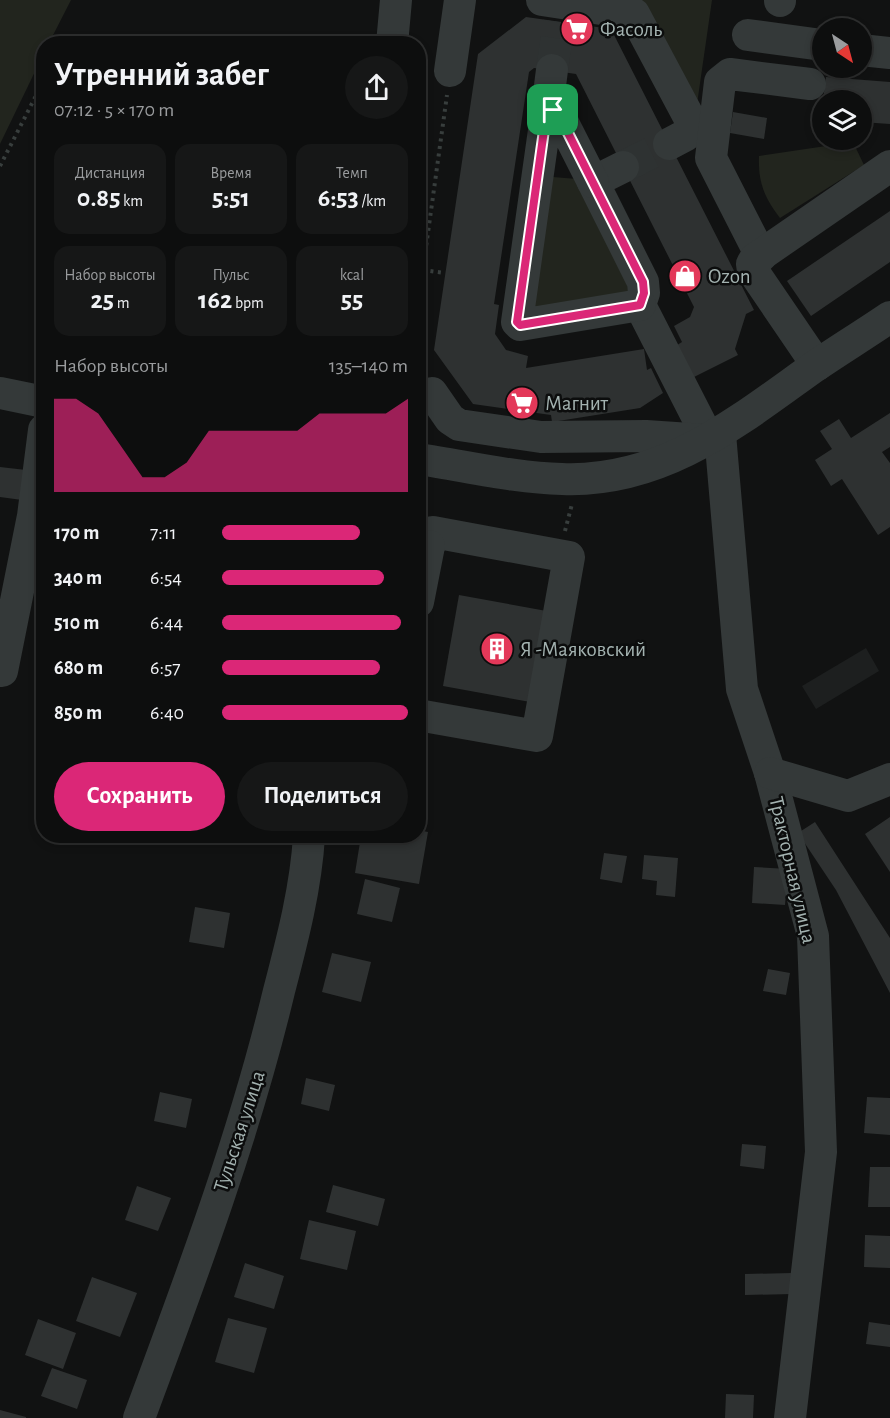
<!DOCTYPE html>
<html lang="ru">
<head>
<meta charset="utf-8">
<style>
  :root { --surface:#0d0e0e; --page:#161717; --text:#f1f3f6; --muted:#9a9c9e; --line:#2d2e2e; --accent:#db2777 }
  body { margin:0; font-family:"Alegreya Sans",sans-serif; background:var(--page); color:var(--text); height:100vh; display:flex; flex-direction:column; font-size:22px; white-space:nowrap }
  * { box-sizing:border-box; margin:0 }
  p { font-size:20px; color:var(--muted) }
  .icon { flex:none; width:33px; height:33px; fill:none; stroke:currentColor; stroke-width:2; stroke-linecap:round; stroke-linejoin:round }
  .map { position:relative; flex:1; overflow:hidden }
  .side { position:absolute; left:36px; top:36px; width:390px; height:807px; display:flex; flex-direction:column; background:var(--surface); border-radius:24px; box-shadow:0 3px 9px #0003,0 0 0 2px var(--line) }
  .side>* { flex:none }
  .needle { width:39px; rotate:144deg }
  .buttons { position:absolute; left:812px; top:18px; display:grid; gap:12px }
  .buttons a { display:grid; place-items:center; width:60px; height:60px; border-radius:50%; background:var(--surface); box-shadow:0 3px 9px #0003,0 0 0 2px var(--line); font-size:30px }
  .pin { position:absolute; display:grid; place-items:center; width:51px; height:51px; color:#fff; margin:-26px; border-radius:12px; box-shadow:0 3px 9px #0006 }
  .round { display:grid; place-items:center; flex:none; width:63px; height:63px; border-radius:32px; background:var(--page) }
  .summary { display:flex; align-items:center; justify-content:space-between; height:102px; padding:0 18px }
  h1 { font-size:33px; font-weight:700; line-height:45px }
  .figures { display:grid; grid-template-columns:repeat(3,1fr); gap:9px; height:102px; padding:6px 18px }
  .figures div { display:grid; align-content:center; border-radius:15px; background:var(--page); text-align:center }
  .figures b { font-size:26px; font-weight:700 }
  .figures small { font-size:16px; font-weight:400 }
  .figures p { font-size:16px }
  .chart { height:168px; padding:12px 18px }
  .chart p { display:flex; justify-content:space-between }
  .chart svg { width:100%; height:108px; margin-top:6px; fill:var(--accent); opacity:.7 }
  .cta { display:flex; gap:12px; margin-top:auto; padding:12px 18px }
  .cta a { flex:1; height:69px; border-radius:36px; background:var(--accent); color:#fff; font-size:24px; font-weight:700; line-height:69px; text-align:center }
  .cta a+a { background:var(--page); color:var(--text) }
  ul { padding:0 18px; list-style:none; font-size:20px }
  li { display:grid; grid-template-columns:96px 72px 1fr; align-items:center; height:45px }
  li i { height:15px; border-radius:8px; background:var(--accent) }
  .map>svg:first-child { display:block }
</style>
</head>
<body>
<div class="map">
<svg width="890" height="1418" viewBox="0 0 890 1418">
  <rect width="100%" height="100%" fill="#111212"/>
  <!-- built -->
  <polygon fill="#1d1f1f" points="866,648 879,671 816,709 802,686"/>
  <!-- green -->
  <g fill="#22251e">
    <polygon points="0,0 71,0 49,43 44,44 43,55 0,144"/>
    <polygon points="639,0 712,0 696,111"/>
    <path d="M853 142 864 165 780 218C764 197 758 182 759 156Z"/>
    <polygon points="553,177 577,179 629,280 629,292 533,313"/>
  </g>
  <!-- building -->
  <g fill="#2e3131">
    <polygon points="526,17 611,29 754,310 746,314 735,349 738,355 690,379 674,347 682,342 674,326 690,317 694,307 576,74 534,68 529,72 494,304 499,305 495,334 506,350 528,356 526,368 644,349 647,370 651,368 663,393 640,408 552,422 551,415 473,404 434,350 478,54"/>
    <polygon points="826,77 890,82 890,124 861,122 861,100 823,100"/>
    <polygon points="733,112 767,118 764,139 730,133"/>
    <polygon points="890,211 890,262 811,316 787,281"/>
    <polygon points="890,413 890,447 882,452 890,463 890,527 878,535 842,479 831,486 815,460 832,449 820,431 839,419 851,438"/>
    <polygon points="0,467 26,470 22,500 0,497"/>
    <polygon points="459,595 552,612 536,703 443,686"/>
    <polygon points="890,817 890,872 865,834"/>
    <polygon points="815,822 890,938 890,993 836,890 798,833"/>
    <polygon points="418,830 428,832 419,884 355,873 361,836 418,836"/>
    <polygon points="604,853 627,856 622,883 600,879"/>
    <polygon points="644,855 678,858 675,897 656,895 657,881 642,879"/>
    <polygon points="754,867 788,869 785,905 752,903"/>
    <polygon points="365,879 400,888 392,922 357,914"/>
    <polygon points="195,907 230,913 224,948 189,942"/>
    <polygon points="332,953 371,962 361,1002 322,992"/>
    <polygon points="768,969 790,973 786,995 763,991"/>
    <polygon points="306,1078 335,1085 329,1111 301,1104"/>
    <polygon points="160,1092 192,1099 186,1128 154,1121"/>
    <polygon points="867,1097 890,1098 890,1135 864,1133"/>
    <polygon points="742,1144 766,1146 764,1169 740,1166"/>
    <polygon points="870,1167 890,1167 890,1207 868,1207"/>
    <polygon points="333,1185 385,1199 378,1226 326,1212"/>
    <polygon points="137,1186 171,1198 158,1231 125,1220"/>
    <polygon points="309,1220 356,1231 347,1270 300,1259"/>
    <polygon points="865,1235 890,1236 890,1268 864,1267"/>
    <polygon points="245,1263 284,1276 274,1309 234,1297"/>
    <polygon points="792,1273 792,1294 745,1295 745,1274"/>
    <polygon points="92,1277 137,1293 120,1337 76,1321"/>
    <polygon points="228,1318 267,1328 254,1373 215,1362"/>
    <polygon points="38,1319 76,1333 63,1369 25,1355"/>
    <polygon points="869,1322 890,1325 890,1347 866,1344"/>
    <polygon points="52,1368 87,1380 77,1409 41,1396"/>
    <polygon points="726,1394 754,1395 753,1418 725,1418"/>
    <polygon points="0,1410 26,1417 26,1418 0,1418"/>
  </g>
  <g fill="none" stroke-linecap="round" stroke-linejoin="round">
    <!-- minor-tunnel -->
    <g stroke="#2e3232" stroke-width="32" stroke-dasharray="32 16" stroke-linecap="butt">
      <polyline points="552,70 559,22"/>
      <polyline points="623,167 669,144"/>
    </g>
    <!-- path -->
    <g stroke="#383e3d" stroke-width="4" stroke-dasharray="3 4.5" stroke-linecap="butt">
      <polyline points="62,44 65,38"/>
      <polyline points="0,166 44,80"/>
      <polyline points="423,270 445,273"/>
      <polyline points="418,305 447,95"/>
      <polyline points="565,531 572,504"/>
    </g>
    <!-- minor -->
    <g stroke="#343939" stroke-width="32">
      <polyline points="542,0 634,14 691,121 691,129 686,135 669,144"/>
      <polyline points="780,1 780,0"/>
      <polyline points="748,35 822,45"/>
      <polyline points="392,44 396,0"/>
      <polyline points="861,50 890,53"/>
      <polyline points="450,71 460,0"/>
      <polyline points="547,109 552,70"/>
      <polyline points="623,167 593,182 643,282 644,293 640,305 709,440"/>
      <polyline points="593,182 558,113 547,109 517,322 520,325 640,305"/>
      <polyline points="761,256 711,158 720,82 730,74 810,84"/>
      <polyline points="817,365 753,271 752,264 755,259 890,166"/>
      <polyline points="0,393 44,402"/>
      <polyline points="432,393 450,419 459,425 541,437 646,436 705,440"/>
      <polyline points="720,434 742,689 770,773 813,936 821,1152 790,1418"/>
      <path d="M418 459C466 466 515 478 562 479 663 483 737 422 814 367 839 350 865 334 890 317"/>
      <polyline points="418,544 429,546 433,532 569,557 537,736 418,715"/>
      <polyline points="418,602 429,546"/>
      <polyline points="2,671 33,516 44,430"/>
      <polyline points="770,773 848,796 890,779"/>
      <path d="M139 1418C191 1278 244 1137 279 991 292 941 306 888 309 836"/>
    </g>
  </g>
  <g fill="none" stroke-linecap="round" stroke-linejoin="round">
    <defs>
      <polygon id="route" points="547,109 558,113 643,282 644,293 640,305 520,325 517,322"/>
    </defs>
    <!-- route casing -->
    <use href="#route" stroke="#fff" stroke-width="12"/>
    <!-- route -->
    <use href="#route" stroke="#db2777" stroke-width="8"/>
  </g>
  <!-- icons -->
  <defs>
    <symbol id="supermarket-disc" viewBox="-11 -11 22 22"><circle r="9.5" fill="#e33859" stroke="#0c0d0d"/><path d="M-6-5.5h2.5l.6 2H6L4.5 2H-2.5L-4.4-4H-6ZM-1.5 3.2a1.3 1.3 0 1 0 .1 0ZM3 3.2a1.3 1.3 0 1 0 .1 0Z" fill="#fff"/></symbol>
    <symbol id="shop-disc" viewBox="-11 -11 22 22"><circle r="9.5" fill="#e33859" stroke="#0c0d0d"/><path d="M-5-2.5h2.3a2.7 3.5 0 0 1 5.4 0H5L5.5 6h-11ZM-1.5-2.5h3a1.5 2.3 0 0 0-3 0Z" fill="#fff"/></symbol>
    <symbol id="building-disc" viewBox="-11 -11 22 22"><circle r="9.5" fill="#e33859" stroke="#0c0d0d"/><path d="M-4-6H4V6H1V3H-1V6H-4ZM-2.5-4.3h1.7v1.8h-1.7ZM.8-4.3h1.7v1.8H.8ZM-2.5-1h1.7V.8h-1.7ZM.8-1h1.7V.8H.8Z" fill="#fff"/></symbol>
  </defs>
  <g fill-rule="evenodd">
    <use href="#supermarket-disc" x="558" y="10" width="38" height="38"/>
    <use href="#shop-disc" x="666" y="257" width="38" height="38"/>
    <use href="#supermarket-disc" x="503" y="384" width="38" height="38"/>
    <use href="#building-disc" x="478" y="630" width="38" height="38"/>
  </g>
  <g text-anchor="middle" stroke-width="5" stroke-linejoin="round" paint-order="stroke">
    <!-- poi labels -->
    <g font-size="21" fill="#a3b2b0" stroke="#0c0d0d" text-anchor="start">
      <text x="600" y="36">Фасоль</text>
      <text x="708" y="283">Ozon</text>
      <text x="545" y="410">Магнит</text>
      <text x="520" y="656">Я -Маяковский</text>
    </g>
    <!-- street labels -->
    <g font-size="21" fill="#a3b2b0" stroke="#0c0d0d">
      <text transform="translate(793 870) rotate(77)" y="7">Тракторная улица</text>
      <text transform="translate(239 1131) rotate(-72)" y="7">Тульская улица</text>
    </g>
  </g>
</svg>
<div class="buttons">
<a><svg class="needle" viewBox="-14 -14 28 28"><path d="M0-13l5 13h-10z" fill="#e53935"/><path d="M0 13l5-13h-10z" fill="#9a9c9e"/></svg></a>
<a><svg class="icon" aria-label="layers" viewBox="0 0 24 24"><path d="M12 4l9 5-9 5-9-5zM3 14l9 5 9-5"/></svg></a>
</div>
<div class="pin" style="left:553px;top:110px;background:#1e9e55"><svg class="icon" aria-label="arrive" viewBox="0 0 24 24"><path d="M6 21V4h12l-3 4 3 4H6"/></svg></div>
<section class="side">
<div class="summary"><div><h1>Утренний забег</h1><p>07:12 · 5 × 170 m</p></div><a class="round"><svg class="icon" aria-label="share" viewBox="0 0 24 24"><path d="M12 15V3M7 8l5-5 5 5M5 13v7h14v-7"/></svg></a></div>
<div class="figures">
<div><p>Дистанция</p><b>0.85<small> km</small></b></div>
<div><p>Время</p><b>5:51</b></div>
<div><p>Темп</p><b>6:53<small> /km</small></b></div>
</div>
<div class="figures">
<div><p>Набор высоты</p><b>25<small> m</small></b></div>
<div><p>Пульс</p><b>162<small> bpm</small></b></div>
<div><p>kcal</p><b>55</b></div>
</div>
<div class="chart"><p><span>Набор высоты</span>135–140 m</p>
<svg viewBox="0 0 160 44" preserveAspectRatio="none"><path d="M0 44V6L10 6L20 12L30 25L40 38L50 38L60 32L70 19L80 19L90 19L100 19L110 19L120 12L130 12L140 12L150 12L160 6V44z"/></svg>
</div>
<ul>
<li><b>170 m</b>7:11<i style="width:74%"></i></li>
<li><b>340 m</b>6:54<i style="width:87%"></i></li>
<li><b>510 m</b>6:44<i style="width:96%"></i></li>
<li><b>680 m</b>6:57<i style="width:85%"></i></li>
<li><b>850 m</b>6:40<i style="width:100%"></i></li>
</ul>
<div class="cta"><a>Сохранить</a><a>Поделиться</a></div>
</section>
</div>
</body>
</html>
